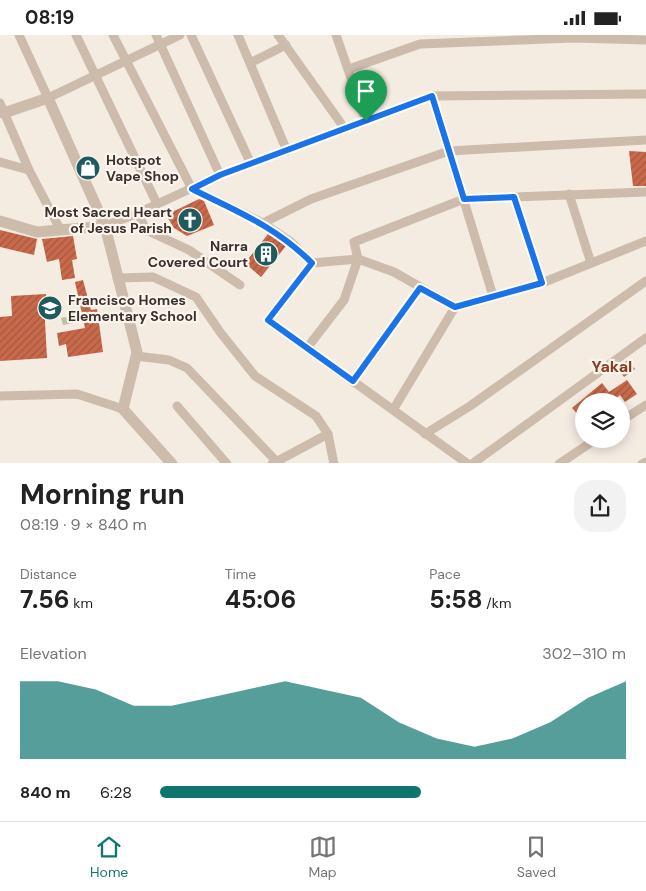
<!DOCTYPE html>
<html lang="en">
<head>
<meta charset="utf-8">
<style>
  :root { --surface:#fff; --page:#f2f2f2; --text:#222; --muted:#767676; --line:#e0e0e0; --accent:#0f766e }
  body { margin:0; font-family:"DM Sans",sans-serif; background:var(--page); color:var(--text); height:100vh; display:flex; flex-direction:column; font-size:19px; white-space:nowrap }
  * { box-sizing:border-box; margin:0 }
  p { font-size:16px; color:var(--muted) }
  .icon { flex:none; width:28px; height:28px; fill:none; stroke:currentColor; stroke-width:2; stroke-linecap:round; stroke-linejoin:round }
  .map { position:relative; height:428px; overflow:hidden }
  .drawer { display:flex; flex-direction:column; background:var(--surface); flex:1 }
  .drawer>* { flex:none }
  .buttons { position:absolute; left:575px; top:358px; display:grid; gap:10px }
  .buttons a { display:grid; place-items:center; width:55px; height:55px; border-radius:50%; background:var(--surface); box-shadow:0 2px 12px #0003; font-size:25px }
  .pin { position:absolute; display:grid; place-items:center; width:42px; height:42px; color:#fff; margin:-51px -21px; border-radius:50% 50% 50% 0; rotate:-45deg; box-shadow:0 0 5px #0007 }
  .pin .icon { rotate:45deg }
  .round { display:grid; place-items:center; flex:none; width:52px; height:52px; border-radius:20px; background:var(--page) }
  .summary { display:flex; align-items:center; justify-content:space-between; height:85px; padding:0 20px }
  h1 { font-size:28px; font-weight:700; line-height:38px }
  .metrics { display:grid; grid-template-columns:repeat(3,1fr); gap:8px; height:85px; padding:5px 20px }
  .metrics div { display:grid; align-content:center }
  .metrics b { font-size:25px; font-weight:700 }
  .metrics small { font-size:14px; font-weight:400 }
  .metrics p { font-size:14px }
  .chart { height:140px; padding:10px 20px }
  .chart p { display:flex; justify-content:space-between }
  .chart svg { width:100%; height:90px; margin-top:5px; fill:var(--accent); opacity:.7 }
  ul { padding:0 20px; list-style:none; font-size:16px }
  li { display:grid; grid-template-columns:80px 60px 1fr; align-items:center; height:38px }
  li i { height:12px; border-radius:6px; background:var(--accent) }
  .status { display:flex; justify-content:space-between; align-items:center; height:35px; padding:0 25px; background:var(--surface); direction:ltr }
  .status svg { height:14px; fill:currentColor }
  .tabs { display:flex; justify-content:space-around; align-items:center; height:70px; border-top:1px solid var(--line); background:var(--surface); font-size:14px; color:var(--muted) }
  .tabs a { display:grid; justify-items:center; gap:2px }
  .tabs .on { color:var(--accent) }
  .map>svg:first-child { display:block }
</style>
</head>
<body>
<div class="status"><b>08:19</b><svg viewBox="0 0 49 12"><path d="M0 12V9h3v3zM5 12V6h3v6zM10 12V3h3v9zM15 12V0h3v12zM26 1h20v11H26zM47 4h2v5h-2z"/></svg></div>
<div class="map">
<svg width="646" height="429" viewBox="0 0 646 429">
  <defs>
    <pattern id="building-hatch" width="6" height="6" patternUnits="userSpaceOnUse" patternTransform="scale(1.25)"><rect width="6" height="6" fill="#c8694b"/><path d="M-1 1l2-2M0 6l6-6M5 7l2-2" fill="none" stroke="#a4573f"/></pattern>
  </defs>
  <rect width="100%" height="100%" fill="#f4ebe1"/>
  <!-- pitch -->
  <polygon fill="#b8c4a0" points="76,280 78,287 63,290 61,283"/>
  <!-- building -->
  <g fill="url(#building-hatch)">
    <polygon points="629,116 646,117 646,151 633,151"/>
    <polygon points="199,164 204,166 214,190 187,201 174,193 166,180"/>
    <polygon points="0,195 37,204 34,220 0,212"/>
    <polygon points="268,199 286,211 261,242 245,228"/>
    <polygon points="73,201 77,224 72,225 75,243 62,245 59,224 47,227 42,204"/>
    <polygon points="83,245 91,275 97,274 103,317 68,322 66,309 59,311 57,298 85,293 75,247"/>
    <polygon points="46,259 47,268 44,268 47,323 0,326 0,282 12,281 11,261"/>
    <polygon points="628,325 635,334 624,342 617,332"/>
    <polygon points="627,345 637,359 625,367 620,360 613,366 584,366 584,386 572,373 602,348 609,357"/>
  </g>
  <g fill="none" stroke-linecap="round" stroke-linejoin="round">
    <!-- minor -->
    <g stroke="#cdbbac" stroke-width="9">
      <polyline points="19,0 48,63 180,0"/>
      <polyline points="76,0 157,169"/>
      <polyline points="113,0 192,154 263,188 291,207 312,228 358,224 394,237 455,272 542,248 646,206"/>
      <polyline points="156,0 220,140"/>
      <polyline points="191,0 251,129"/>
      <polyline points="238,0 287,116"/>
      <polyline points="278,0 345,94"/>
      <polyline points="336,0 366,86"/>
      <polyline points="250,28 286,10"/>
      <polyline points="349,34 420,9 574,3 646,5"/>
      <polyline points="432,61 493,261"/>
      <polyline points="0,68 29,135 60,194"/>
      <polyline points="0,127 29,135"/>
      <polyline points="569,159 591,228"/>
      <polyline points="514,162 542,248"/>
      <polyline points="138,178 146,195 189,215 240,250"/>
      <polyline points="263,188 311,164 449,116 646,105"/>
      <polyline points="105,191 138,178 220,140 432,61 646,59"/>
      <polyline points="312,228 268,285 468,429"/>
      <polyline points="117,243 153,242 196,262 220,297 255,341 316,381 328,399 334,429"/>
      <polyline points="307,313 344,265 358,224 354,207 464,164 646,157"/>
      <polyline points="136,321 169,325 187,333 279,429"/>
      <polyline points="353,347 420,253"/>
      <polyline points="0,361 77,359 123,374"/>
      <polyline points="177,371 227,429"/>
      <polyline points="393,375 455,272"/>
      <polyline points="621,386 646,370"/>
      <polyline points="425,399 470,371 646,246"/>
      <polyline points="272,429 328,399"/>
      <polyline points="472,429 646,303"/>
      <polyline points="559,429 596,404"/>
      <polyline points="642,429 646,427"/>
    </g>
    <!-- tertiary -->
    <g stroke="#cdbbac" stroke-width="11">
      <polyline points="0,77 4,78 48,63 105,191 137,317 123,374 172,429"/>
      <polyline points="0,186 37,197 105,191"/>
    </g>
  </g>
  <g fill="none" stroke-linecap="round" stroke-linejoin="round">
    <defs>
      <path id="route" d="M432 61 464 164 514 162 542 248 455 272 420 253 353 346 268 285 312 228C275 191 238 177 192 154L220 140Z"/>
    </defs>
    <!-- route casing -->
    <use href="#route" stroke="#fff" stroke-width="10"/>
    <!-- route -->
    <use href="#route" stroke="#1a73e8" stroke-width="6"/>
  </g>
  <!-- icons -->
  <defs>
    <symbol id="shop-disc" viewBox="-11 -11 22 22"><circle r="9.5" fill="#1f5a5e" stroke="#fbf5ee"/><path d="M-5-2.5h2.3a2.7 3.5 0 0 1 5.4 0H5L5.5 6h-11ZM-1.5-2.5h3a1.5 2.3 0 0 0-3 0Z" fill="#fff"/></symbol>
    <symbol id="church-disc" viewBox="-11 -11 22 22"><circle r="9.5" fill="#1f5a5e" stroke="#fbf5ee"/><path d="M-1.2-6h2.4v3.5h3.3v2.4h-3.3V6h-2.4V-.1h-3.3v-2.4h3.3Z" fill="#fff"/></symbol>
    <symbol id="building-disc" viewBox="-11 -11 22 22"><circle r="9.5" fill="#1f5a5e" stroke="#fbf5ee"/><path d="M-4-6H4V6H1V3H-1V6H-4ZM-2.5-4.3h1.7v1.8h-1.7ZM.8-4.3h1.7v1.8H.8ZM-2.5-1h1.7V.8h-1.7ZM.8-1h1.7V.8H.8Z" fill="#fff"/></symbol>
    <symbol id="school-disc" viewBox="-11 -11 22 22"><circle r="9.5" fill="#1f5a5e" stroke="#fbf5ee"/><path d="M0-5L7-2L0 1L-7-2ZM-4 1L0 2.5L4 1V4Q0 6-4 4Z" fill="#fff"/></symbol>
  </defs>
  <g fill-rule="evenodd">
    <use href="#shop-disc" x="74" y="119" width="28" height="28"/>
    <use href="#church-disc" x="176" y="171" width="28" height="28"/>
    <use href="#building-disc" x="252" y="205" width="28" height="28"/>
    <use href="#school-disc" x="36" y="259" width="28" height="28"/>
  </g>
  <g text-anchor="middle" stroke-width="4.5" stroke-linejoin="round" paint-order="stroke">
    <!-- poi labels -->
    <g font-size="14" font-weight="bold" fill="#3b302b" stroke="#fbf5ee" text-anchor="start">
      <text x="106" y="130">Hotspot<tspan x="106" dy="16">Vape Shop</tspan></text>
      <text x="172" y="182" text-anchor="end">Most Sacred Heart<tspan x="172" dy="16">of Jesus Parish</tspan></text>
      <text x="248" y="216" text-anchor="end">Narra<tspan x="248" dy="16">Covered Court</tspan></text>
      <text x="68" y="270">Francisco Homes<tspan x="68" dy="16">Elementary School</tspan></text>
    </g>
    <!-- quarter labels -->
    <g font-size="16" font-weight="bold" fill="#8c3b22" stroke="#fbf5ee">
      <text x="612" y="337">Yakal</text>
    </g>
  </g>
</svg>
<div class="buttons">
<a><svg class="icon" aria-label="layers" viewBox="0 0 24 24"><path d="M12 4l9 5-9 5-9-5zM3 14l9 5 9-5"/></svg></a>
</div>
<div class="pin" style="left:366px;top:86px;background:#1e9e55"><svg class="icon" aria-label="arrive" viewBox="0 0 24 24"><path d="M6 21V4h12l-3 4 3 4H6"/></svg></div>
</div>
<section class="drawer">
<div class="summary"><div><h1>Morning run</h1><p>08:19 · 9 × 840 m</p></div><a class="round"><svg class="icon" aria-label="share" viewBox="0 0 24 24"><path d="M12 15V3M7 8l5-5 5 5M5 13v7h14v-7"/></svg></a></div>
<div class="metrics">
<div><p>Distance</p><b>7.56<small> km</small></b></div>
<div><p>Time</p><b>45:06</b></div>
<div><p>Pace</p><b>5:58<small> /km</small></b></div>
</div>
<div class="chart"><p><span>Elevation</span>302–310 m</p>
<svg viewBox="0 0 160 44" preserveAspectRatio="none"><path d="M0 44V6L10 6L20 10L30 18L40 18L50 14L60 10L70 6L80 10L90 14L100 26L110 34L120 38L130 34L140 26L150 14L160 6V44z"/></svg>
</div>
<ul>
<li><b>840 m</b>6:28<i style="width:56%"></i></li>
</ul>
</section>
<nav class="tabs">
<a class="on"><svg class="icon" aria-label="home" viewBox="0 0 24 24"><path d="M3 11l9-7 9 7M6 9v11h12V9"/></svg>Home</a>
<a><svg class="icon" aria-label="map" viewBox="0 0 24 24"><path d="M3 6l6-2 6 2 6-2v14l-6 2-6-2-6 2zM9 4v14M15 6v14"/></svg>Map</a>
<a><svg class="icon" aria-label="saved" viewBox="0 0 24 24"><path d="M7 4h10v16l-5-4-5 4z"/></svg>Saved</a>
</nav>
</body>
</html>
